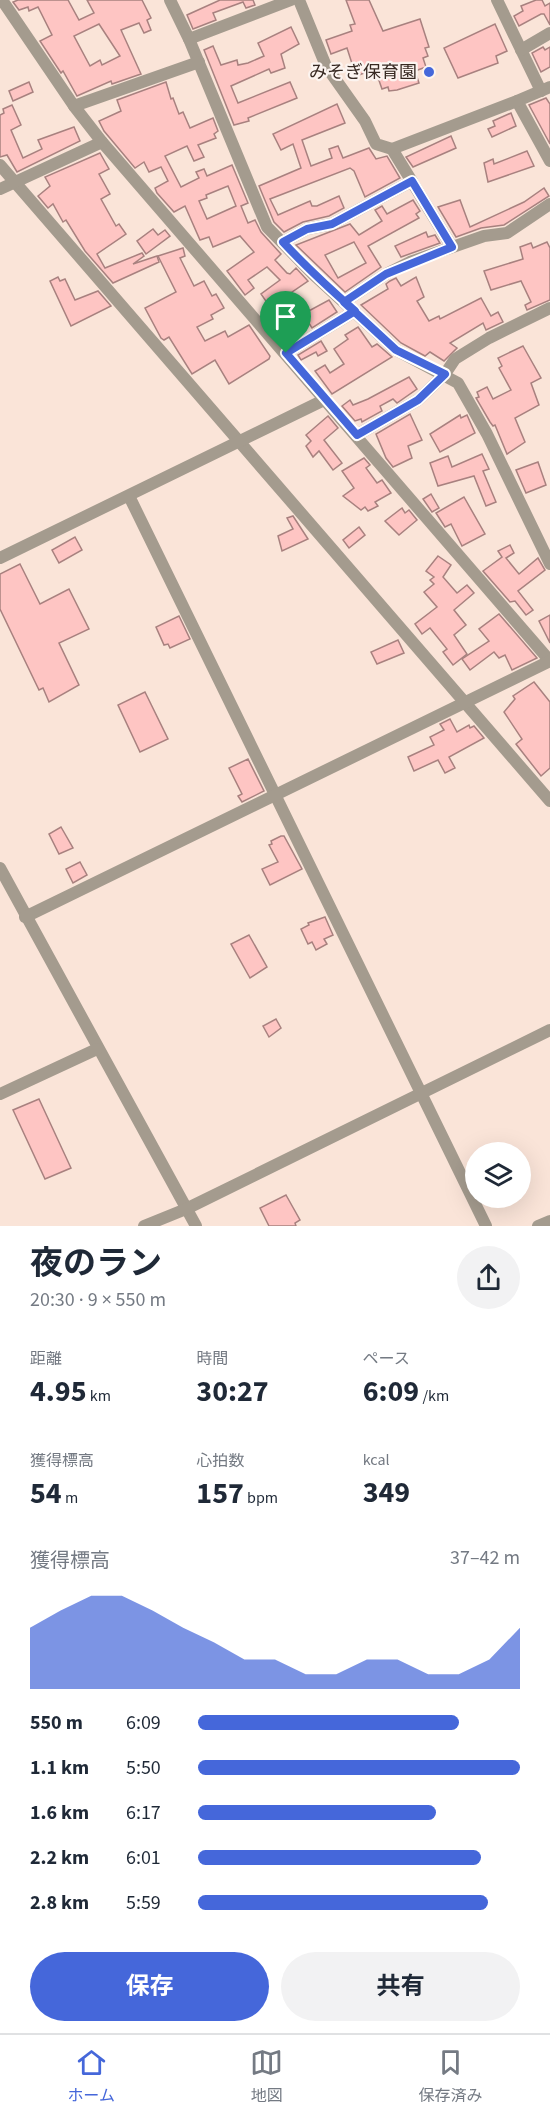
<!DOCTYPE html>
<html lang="ja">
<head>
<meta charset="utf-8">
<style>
  :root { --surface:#fff; --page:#f2f2f3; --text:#1f2937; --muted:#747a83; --line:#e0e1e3; --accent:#4567da }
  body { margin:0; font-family:"Source Sans 3","Noto Sans JP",sans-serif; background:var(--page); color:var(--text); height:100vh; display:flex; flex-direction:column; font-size:22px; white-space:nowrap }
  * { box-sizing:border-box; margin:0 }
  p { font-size:20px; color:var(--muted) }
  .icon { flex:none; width:33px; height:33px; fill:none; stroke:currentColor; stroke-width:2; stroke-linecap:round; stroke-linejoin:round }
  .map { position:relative; height:1226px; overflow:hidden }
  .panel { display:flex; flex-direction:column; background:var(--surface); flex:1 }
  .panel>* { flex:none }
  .buttons { position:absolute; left:465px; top:1142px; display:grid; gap:12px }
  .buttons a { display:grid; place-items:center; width:66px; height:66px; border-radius:50%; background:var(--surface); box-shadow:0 6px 24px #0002; font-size:30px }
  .pin { position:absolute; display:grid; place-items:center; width:51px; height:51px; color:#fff; margin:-62px -26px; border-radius:50% 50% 50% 0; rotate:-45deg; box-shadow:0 0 6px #0007 }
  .pin .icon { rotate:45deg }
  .round { display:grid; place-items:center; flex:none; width:63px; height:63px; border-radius:32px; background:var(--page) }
  .summary { display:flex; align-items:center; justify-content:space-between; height:102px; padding:0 30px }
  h1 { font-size:33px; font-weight:700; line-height:45px }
  .stats { display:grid; grid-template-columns:repeat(3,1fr); gap:9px; height:102px; padding:6px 30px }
  .stats div { display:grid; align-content:center }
  .stats b { font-size:30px; font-weight:700 }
  .stats small { font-size:16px; font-weight:400 }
  .stats p { font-size:16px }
  .chart { height:168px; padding:12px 30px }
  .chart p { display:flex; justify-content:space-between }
  .chart svg { width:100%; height:108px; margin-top:6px; fill:var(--accent); opacity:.7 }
  .button { display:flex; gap:12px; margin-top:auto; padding:12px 30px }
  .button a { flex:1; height:69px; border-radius:36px; background:var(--accent); color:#fff; font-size:24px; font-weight:700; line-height:69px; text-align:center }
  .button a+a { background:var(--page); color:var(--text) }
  ul { padding:0 30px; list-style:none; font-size:20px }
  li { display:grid; grid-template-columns:96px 72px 1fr; align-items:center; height:45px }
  li i { height:15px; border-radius:8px; background:var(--accent) }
  .tab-bar { display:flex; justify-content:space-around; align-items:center; height:84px; border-top:2px solid var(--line); background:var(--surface); font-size:16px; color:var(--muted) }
  .tab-bar a { display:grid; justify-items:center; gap:3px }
  .tab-bar .selected { color:var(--accent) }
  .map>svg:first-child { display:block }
</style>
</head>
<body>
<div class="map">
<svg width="550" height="1226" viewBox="0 0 550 1226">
  <rect width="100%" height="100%" fill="#fae4d8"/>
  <!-- building -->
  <g fill="#fec5c3" stroke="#a8817f" stroke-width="1.5" fill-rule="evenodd">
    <path d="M18 0H68L79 20 94 13 87 0H142L151 18 147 20 151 30 144 33 139 23 121 30 141 74 112 84 111 81 77 96 63 71 61 73 40 41 52 35 38 7 29 11 28 7 19 10 13 2ZM99 24 120 56 102 65 100 60 90 66 74 36Z"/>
    <polygon points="220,0 253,0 255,5 246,8 243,2 213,13 216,20 193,29 187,15"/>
    <polygon points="346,0 369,0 383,31 420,19 429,47 425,48 428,56 423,58 426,67 415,71 419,83 397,90 389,91 388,87 382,89 375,69 356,76 347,48 331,54 326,40 352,31 350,25 355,24"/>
    <polygon points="536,0 542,0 545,6 550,3 550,25 544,14 541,14 519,26 514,16 523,11 521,6"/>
    <polygon points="495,24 507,51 496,56 498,63 458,78 444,48"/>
    <polygon points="291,27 299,44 281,54 285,68 271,73 269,69 231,86 238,103 290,82 297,98 248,118 249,121 234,125 204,50 213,46 221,65 237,60 238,65 248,63 264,56 258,43"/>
    <polygon points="543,47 545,50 550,47 550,67 541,72 532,53"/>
    <polygon points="29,82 33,92 13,101 9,91"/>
    <path d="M166 82 171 99 173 98 179 114 183 112 190 128 213 118 218 131 214 134 216 138 198 145 204 157 194 161 187 146 165 156 181 187 199 178 196 172 204 169 207 176 232 165 248 203 241 206 248 223 255 220 261 232 281 254 275 260 287 273 290 274 296 268 308 281 270 307 261 294 280 280 267 267 248 280 254 288 245 295 227 271 254 252 240 236 213 247 209 237 200 240 185 206 174 212 157 193 155 188 168 181 161 167 149 172 144 162 135 168 104 131 99 121 121 111 117 100ZM228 186 236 206 207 219 199 201 207 198 206 195Z"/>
    <polygon points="546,98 550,104 550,144 529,105"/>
    <polygon points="337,104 345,123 302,140 311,166 332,158 329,149 338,146 343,158 369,148 376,159 387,156 400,178 365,197 354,171 350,168 270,199 278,215 310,201 312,206 317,206 339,196 344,208 329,216 303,222 284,232 274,222 259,186 301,168 293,144 281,150 273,134"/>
    <polygon points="12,105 21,125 11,130 23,158 42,149 38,140 74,127 80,141 17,172 7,155 0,157 0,115 4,113 3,109"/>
    <polygon points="511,113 516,126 492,137 488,129 495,126 493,121"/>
    <polygon points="451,136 456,148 413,167 406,157"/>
    <polygon points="527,151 534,166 488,182 484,163 493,159 494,164"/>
    <polygon points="100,153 109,169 99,174 110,194 101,199 116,226 119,224 126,234 97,254 105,268 142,253 144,256 133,264 157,256 159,262 113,283 85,251 66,220 63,222 53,204 48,208 38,196 50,186 45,177"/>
    <polygon points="544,188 549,196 504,225 481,228 456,237 438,207 460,200 470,227 524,202"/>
    <path d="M413 200 420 211 416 214 419 218 368 246 381 267 345 292 296 245 350 224 359 235 382 221 375 210 382 206 387 214ZM354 242 366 263 338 278 325 255Z"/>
    <polygon points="153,229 158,235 165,230 170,236 146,254 137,241"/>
    <polygon points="426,232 428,237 435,235 440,243 401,257 395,246"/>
    <polygon points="547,242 550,248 550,300 527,310 525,305 531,302 521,281 491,290 484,271 523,259 520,247 531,243 533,248"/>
    <polygon points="183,248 185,256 180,258 194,286 204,281 212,296 216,294 224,308 211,315 213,319 197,327 205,341 225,331 228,337 249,325 270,356 269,359 229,384 215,360 192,374 169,337 164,340 161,338 145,308 176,292 158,256"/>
    <polygon points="58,277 60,281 65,279 75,300 98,291 111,306 71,326 50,281"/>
    <polygon points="416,277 424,297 417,301 429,321 439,316 440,319 481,298 491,316 498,312 503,322 486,330 483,323 450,343 457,348 444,361 430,352 425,356 401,343 361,305 388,289 386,284 390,281 396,278 401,286"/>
    <polygon points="329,300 337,312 312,328 303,314"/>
    <polygon points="358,327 372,347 377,344 392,357 332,394 315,371 325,365 330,373 344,364 334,349 348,339 345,335"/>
    <polygon points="321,341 327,351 318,356 316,352 301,360 298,355"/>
    <polygon points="523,346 541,378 531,383 539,405 515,418 525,442 507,454 495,425 493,426 490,422 476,398 479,397 477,392 487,387 493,399 511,390 499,368 502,366 498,358"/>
    <polygon points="409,377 417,389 397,403 393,399 380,406 382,411 362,422 361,419 355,421 342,406 350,400 353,405 368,399"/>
    <polygon points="410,414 422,440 408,446 412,458 393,467 386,458 376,434"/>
    <polygon points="460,415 461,418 467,415 475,433 440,452 430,434"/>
    <polygon points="328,416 338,428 324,440 342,463 333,470 319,451 313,457 306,446 311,441 306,435"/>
    <polygon points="482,454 489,469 483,471 496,502 486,506 474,476 438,486 430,463 448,456 452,467"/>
    <polygon points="364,458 370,465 366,468 377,483 382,480 391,493 375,502 378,506 368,511 365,507 361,510 343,496 354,488 342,471"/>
    <polygon points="538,462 546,485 526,493 516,470"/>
    <polygon points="431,494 439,508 432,512 423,499"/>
    <polygon points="464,497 485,534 462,546 451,524 445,527 436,513"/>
    <polygon points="402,508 405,513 409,510 417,520 399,535 385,521"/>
    <polygon points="293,516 308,539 282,551 278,536 293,529 287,518"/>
    <polygon points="359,527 365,535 349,548 343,540"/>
    <polygon points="75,537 82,550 59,563 52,550"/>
    <polygon points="510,545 514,553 506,558 519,574 538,558 545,570 518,591 533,610 526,615 515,601 510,602 483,571 502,557 498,551"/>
    <polygon points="438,556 451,565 443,577 457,593 467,585 474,593 454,610 466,625 454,635 467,654 453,665 443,652 447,649 430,628 422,634 415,624 437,607 424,592 434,584 430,580 434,577 426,571"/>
    <polygon points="20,564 40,604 69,589 89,629 59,643 79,685 49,702 43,688 39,690 0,609 0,574"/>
    <polygon points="499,614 537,658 512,670 505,655 499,658 494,652 470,670 462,659 489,641 479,629"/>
    <polygon points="550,615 550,643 539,621"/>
    <polygon points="179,616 190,639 170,648 168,644 164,645 156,627"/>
    <polygon points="398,640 404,653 377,664 371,652"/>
    <polygon points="534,682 550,702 550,768 541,776 516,744 522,739 504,712 515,699 513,696"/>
    <polygon points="145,692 168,739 140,752 118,705"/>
    <polygon points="450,719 457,732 469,725 470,728 474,726 484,738 449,757 455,768 445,773 438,760 414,771 408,757 434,745 430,737 444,730 440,724"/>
    <polygon points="248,759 264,791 242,802 238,796 242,794 229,768"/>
    <polygon points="61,827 73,848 59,854 49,834"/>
    <polygon points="281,836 284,836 302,869 270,885 262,869 278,862 269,845 272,844 271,841"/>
    <polygon points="80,862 87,875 73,883 66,869"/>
    <polygon points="325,917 333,935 324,939 327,944 316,950 312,942 308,944 301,929 309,925 308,923"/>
    <polygon points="249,935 267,967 250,978 231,944"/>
    <polygon points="276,1019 281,1028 269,1037 263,1026"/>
    <polygon points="39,1099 71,1168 45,1179 13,1110"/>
    <polygon points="286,1195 300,1220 295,1223 296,1226 269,1226 260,1208"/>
  </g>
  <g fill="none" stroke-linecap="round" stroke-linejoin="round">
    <!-- minor -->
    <g stroke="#a49b8e" stroke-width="12">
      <polyline points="2,0 74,106 102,142 550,661"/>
      <polyline points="170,0 189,39 267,227 313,274 396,350 458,383 487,434 550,564"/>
      <polyline points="299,0 326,66 365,121 376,144 392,149 452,247"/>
      <polyline points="497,0 541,91"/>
      <polyline points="189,39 291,0"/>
      <polyline points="521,50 550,33"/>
      <polyline points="550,87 517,101 550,161"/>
      <polyline points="74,106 199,62"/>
      <polyline points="392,149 517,101"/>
      <polyline points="0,165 550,801"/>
      <polyline points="0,189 102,142"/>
      <polyline points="283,242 307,229 332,224 412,181"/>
      <polyline points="344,302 386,274 410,262 484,236 507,233 550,204"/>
      <polyline points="286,353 355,311"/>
      <polyline points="357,435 418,400 445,374 455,359 489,338 550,308"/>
      <polyline points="129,496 486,1226"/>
      <polyline points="0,558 326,399"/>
      <polyline points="0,868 196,1226"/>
      <polyline points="25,917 550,661"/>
      <polyline points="0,1094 97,1049"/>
      <polyline points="144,1226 186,1209 550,1030"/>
      <polyline points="538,1226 550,1221"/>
    </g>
  </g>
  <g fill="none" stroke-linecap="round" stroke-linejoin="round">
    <defs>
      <path id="route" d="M286 353 357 435 418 400 445 374 396 350 344 302 386 274 452 247 412 181 332 224 307 229 283 242C306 267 330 289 355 311L286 353"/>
    </defs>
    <!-- route casing -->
    <use href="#route" stroke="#fff" stroke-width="12"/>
    <!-- route -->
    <use href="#route" stroke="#4567da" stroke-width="8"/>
  </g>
  <!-- markers -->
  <circle fill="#4567da" stroke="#fcf4f0" stroke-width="2" cx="429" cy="72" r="6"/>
  <g text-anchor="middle" stroke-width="4.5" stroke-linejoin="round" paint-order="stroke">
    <!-- poi labels -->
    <g font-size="18" fill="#372922" stroke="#fcf4f0" text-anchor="end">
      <text x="417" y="78">みそぎ保育園</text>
    </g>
  </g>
</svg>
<div class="buttons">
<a><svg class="icon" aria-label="layers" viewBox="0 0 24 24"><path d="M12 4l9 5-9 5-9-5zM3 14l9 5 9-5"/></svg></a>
</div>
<div class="pin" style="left:286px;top:353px;background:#1e9e55"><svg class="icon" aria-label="arrive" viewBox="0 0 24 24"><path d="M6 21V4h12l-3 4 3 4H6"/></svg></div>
</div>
<section class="panel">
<div class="summary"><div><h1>夜のラン</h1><p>20:30 · 9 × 550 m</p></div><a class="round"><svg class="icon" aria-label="share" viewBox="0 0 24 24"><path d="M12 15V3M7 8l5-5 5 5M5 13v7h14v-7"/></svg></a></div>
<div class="stats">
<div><p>距離</p><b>4.95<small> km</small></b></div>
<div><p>時間</p><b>30:27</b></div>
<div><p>ペース</p><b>6:09<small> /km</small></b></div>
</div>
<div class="stats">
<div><p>獲得標高</p><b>54<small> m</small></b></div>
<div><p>心拍数</p><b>157<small> bpm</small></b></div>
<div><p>kcal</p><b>349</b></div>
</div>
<div class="chart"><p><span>獲得標高</span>37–42 m</p>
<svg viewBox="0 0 160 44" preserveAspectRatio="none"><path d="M0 44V19L10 12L20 6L30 6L40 12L50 19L60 25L70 32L80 32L90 38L100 38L110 32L120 32L130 38L140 38L150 32L160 19V44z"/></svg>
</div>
<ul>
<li><b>550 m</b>6:09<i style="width:81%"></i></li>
<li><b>1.1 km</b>5:50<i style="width:100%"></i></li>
<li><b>1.6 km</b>6:17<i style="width:74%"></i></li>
<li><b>2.2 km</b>6:01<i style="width:88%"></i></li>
<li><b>2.8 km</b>5:59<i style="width:90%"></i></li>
</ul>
<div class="button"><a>保存</a><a>共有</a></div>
</section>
<nav class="tab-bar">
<a class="selected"><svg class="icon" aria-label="home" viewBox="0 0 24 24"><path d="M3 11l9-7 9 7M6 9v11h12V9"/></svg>ホーム</a>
<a><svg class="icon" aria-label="map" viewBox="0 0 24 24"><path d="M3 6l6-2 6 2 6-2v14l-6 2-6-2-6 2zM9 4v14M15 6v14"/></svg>地図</a>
<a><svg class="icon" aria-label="saved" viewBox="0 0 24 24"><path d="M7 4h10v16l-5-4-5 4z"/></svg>保存済み</a>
</nav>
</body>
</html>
